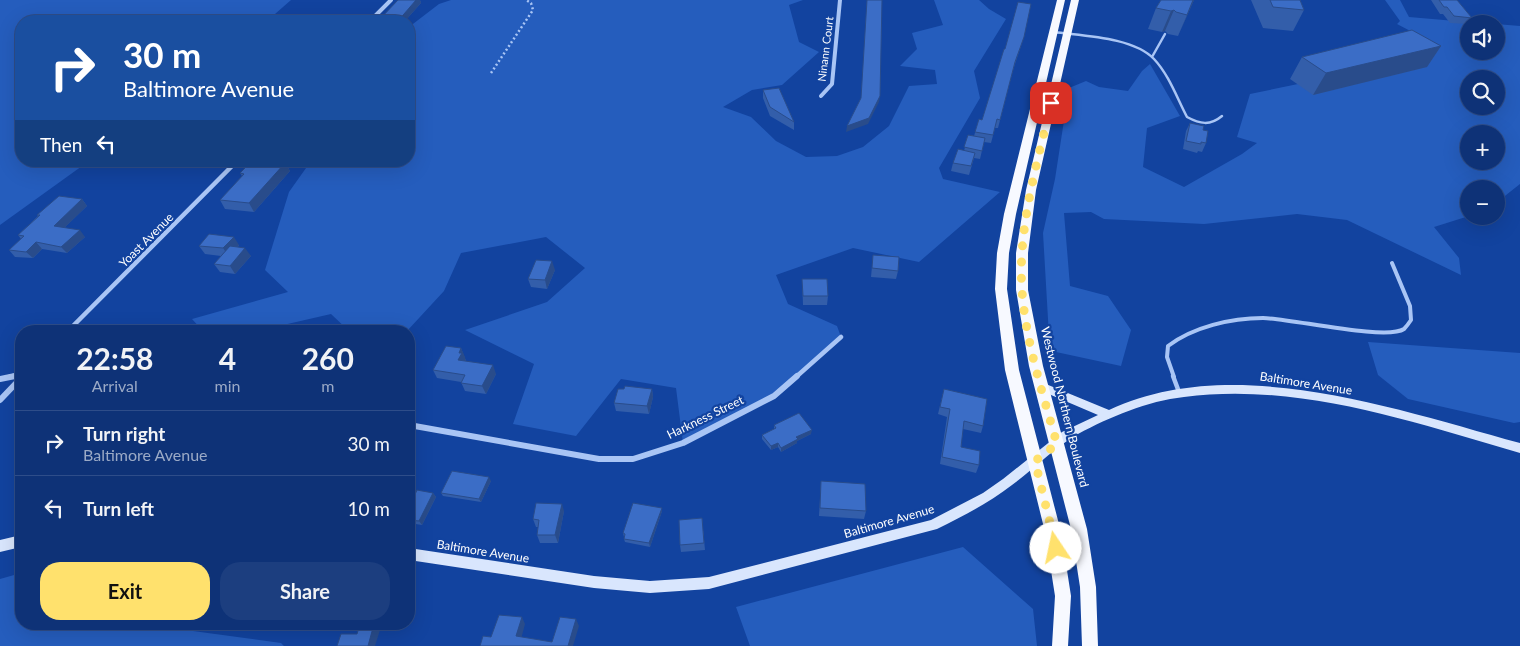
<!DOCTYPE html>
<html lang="en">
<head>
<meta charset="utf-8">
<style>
	:root { --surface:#0e3277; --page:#1c3e7f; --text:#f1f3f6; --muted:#9baac6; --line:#2e4d89; --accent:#ffe16d }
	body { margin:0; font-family:Lato,sans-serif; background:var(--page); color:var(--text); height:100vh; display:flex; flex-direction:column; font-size:19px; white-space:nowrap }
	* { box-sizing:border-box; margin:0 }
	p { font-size:16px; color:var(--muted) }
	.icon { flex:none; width:28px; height:28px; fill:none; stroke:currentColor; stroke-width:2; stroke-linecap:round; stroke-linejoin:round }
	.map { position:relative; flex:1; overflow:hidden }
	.side { position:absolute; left:15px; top:325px; width:400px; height:305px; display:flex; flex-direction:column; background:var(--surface); border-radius:20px; box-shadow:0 5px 20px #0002,0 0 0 1px var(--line) }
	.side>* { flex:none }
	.hud { position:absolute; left:15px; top:15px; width:400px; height:152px; border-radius:20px; box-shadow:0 5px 20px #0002,0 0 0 1px var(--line); background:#1a4fa0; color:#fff; overflow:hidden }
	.fabs { position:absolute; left:1460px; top:15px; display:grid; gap:10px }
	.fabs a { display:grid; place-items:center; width:45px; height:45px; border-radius:50%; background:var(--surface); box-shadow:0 5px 20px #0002,0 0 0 1px var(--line); font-size:25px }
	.pin { position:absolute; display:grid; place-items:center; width:42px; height:42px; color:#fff; margin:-21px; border-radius:10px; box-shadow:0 2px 8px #0006 }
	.me { position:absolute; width:55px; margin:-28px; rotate:349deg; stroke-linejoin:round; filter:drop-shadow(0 0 4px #0008) }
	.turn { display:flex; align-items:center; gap:18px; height:105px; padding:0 25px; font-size:22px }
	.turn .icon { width:65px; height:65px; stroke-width:2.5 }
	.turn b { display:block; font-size:35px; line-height:42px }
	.then { display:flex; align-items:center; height:48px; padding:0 25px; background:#0003; gap:10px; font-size:19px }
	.eta { display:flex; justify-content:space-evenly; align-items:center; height:85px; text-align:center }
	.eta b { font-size:30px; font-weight:700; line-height:35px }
	.primary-button { display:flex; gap:10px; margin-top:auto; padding:10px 25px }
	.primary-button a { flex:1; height:58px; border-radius:20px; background:var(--accent); color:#111; font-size:20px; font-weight:700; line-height:58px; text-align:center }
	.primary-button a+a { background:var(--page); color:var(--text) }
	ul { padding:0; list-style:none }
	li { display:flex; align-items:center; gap:15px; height:65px; padding:0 25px; border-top:1px solid var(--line) }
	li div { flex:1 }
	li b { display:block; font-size:19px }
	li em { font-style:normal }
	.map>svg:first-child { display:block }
	.green { fill:#255dbd; fill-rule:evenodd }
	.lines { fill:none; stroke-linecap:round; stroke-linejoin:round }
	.path { stroke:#a9c5f5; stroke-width:2.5; stroke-dasharray:2 2.5; stroke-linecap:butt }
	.lane-far2 { stroke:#a9c5f5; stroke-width:2.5 }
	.lane-far1 { stroke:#a9c5f5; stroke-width:4 }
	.lane { stroke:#a9c5f5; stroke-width:4.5 }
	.street-far2 { stroke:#a9c5f5; stroke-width:4 }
	.street-far1 { stroke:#a9c5f5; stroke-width:4.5 }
	.street { stroke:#a9c5f5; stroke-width:6 }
	.secondary { fill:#d9e6fd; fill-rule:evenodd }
	.primary { fill:#f7f9ff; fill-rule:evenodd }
	.wall { fill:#335eaa }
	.shaded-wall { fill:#294c8b }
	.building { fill:#3b6dc6; stroke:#294c8b }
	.route { stroke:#ffe16d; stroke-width:9; stroke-dasharray:0 16.2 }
	.labels { text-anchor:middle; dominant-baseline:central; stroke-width:4.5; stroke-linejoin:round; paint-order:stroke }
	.far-street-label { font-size:11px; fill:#fff; stroke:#12439f }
	.street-label { font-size:12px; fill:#fff; stroke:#12439f }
</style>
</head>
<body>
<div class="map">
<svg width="1520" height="646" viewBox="0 0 1520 646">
	<rect width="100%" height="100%" fill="#12439f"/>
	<path class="green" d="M0 0H291L267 21H21V161H89L0 225Z
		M451 0H803L789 5 799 42 819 52 782 85 752 90 723 107 751 117 776 141 806 157 837 156 863 147 889 126 909 86 937 84 935 70 900 66 917 49 912 33 943 25 934 0H979L989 9 1006 19 974 71 980 98 939 168 943 179 1000 192 919 262 853 248 776 275 788 304 837 326 841 337 774 396 683 443 676 388 621 379 576 436 513 424 534 364 465 330 547 302 585 268 546 237 461 253 444 291 407 331H349L331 314 257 331H203L192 319 288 292 265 270 289 192 311 161H409V27L439 4Z
		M1385 0H1400L1409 17 1490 24H1469V51H1496V24L1520 26V184L1496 203V189H1469V216L1434 227 1459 258 1461 275 1347 220 1297 214 1204 224 1104 219 1091 212 1064 213 1070 286 1108 296 1131 330 1121 366 1056 352 1049 336 1043 233 1055 179 1069 88 1086 81 1099 87 1128 91 1142 71 1150 64 1180 116 1147 128 1143 167 1184 187 1242 154 1257 143 1237 137 1250 94 1298 84 1418 35 1397 24 1400 21ZM1469 79H1496V106H1469ZM1469 134H1496V161H1469Z
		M1368 342 1520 353V422L1514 423 1408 399 1378 375Z
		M963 547 1033 609 1037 646H750L736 607Z
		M21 573V624H61L60 629 141 624 281 643 284 646H0V579Z"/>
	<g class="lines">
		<path class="path" d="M491 73 533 10 531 3 526 0"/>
		<path class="lane-far2" d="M1054 32C1083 36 1133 37 1154 59 1169 75 1177 98 1187 117 1200 124 1210 126 1222 116
			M1152 57 1165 34"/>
		<path class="lane-far1" d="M1174 377 1167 357 1168 346C1193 327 1231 318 1263 318 1289 318 1386 341 1404 329 1406 327 1409 323 1411 320L1410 306 1392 263"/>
		<path class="lane" d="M1173 376 1179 392"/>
		<path class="street-far2" d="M370 21 391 0
			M821 96 832 84 840 0
			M232 166 237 161"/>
		<path class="street-far1" d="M68 331 234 164
			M9 377 21 374
			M796 377 841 337"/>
		<path class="street" d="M0 379 15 376
			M0 400 21 378
			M409 425 599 459H633L683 443 774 396 797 376"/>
		<path class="secondary" d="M1041 382 1109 410C1233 352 1396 409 1520 443V453C1412 422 1298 382 1184 397 1147 401 1110 417 1078 434 1054 448 1034 469 1012 485 989 503 963 516 937 529L709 589 650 593 594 588 409 560V548L594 576 650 581 709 577 931 520 983 493 1003 479 1062 432 1098 415 1037 389 1036 386 1037 383Z
			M21 535V547L0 552V540Z"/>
		<path class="primary" d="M1057 0H1065L1016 214 1009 253 1007 289 1019 370 1061 532 1071 596 1068 646H1052L1055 596 1045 532 1005 370 995 289 997 253 1004 214Z
			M1071 0H1079L1036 190 1028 253V290L1043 366 1087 529 1096 587 1098 646H1082L1080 587 1071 529 1029 366 1016 290V253L1026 190Z"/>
	</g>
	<path class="wall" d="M398 0H420L421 3 405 21H381L380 19Z
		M1161 0H1194L1178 36 1168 34 1165 31 1162 32 1148 29 1156 8Z
		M1251 0H1300L1304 10 1293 31 1263 28Z
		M1431 0H1457L1472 18 1467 24 1450 23 1443 14H1440Z
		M1024 37 1013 70 998 128H995L991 143 984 142 980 159 974 158 969 175 951 171 953 163 964 151 968 135 974 136 979 119 982 120 1005 49Z
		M1441 46 1427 67 1313 95 1290 79 1302 57Z
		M763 90 794 122V130L770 116 763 98Z
		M1190 123 1203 130 1206 143 1202 152 1198 151 1197 153 1183 149 1186 131Z
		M287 166 290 171 254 212 225 209 220 200 242 176 240 173Z
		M82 199 87 206 64 228 85 237 67 253 42 249 33 258 15 257 9 250 21 239 18 235 38 216 37 215Z
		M239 245 238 247 251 256 235 274 220 272 214 264 221 256 205 254 199 246Z
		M873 255 898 271 896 279 871 277Z
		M555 270 547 289 531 287 528 279Z
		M802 279 828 296 827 305H803Z
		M461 348 466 361 496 374 486 394 465 391 461 382 437 378 433 370Z
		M624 389H652L653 397 649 414 616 411 614 403Z
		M944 389 983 426 981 433 963 429 961 447 979 465 976 473 940 464 947 417 938 414Z
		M774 425 811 434 797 441V443L781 452 778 447 771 450 762 439V435L774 429Z
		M491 481 481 502 443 496 441 493Z
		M821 481 866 511 864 519 819 516Z
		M433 493 436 497 422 525 409 523V508Z
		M662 508V511L650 547 625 542 624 539V537L623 533Z
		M564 511 558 543H540L537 535 538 527H536L533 519Z
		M702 518 705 550 681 552 680 545Z"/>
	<path class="shaded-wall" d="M416 0H420L421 3 405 21H398Z
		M1193 0H1194L1178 36 1187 15Z
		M1174 10 1165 31 1162 32 1171 11Z
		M1441 46 1427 67 1313 95 1326 73Z
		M880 96 879 102 868 124 846 132 847 126Z
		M279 161H291L287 166 290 171 254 212 249 203Z
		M82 199 87 206 59 233 54 226Z
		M80 230 85 237 67 253 61 247Z
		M234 237 239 245 229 257 223 248Z
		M36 242 42 249 33 258 26 252Z
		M245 248 251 256 235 274 230 266Z
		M552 261 555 270 547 289 545 280Z
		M461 348 465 357 466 362 458 360 459 353Z
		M493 365 496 374 486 394 482 386Z
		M652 389 653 397 649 414 647 406Z
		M812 430 811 434 797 441V443L781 452V448L796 437Z
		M778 443V447L771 450V446Z
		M489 477 491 481 481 502 479 499Z
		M433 493 436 497 422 525 419 521Z
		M562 504 564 511 558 543 555 535Z
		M662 508V511L650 547 649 543Z
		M522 617 525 624 520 643 516 636Z
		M576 619 579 626 573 646H568Z
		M374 624 380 630 375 646H368Z"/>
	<path class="building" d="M398 0H416L398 21 380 19Z
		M867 0H882L880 96 869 118 847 126 861 98Z
		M1161 0H1193L1187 15 1176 12 1174 10 1171 11 1156 8Z
		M1270 0H1300L1304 10 1273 7Z
		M1439 0H1457L1472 18 1454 16 1447 7H1444Z
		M1018 2 1031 4 1024 37 1015 62 1000 120 997 119 993 135 975 132 979 119 982 120 1004 49H1005Z
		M1412 30 1441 46 1326 73 1302 57Z
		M779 88 794 122 770 107 763 90Z
		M1190 123 1204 126 1203 130 1208 131 1206 143 1201 142V144L1186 141Z
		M968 135 985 138 982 151 964 147Z
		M958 149 975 153 971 166 953 163Z
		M252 161H279L278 162 285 163 249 203 220 200 244 174 240 173Z
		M59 196 82 199 54 226 80 230 61 247 36 242 26 252 9 250 24 236 18 235 40 215H37Z
		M209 234 234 237 223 248 199 246Z
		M230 246 245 248 230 266 214 264Z
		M873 255 899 257 898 271 872 268Z
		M536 260 552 261 545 280 528 279Z
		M802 279H827L828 296H803Z
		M446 346 461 348 459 353H462L458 360 493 365 482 386 461 383 465 375 433 370Z
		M625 386 652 389 647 406 614 403 618 389H624Z
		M944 389 987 399 983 426 964 421 961 447 980 451 979 465 942 457 950 409 940 407Z
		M799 413 812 430 796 437 798 439 781 448 778 443 771 446 762 435 776 428 774 425Z
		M452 471 489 477 479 499 441 493Z
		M821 481 865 484 866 511 820 508Z
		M417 490 433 493 419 521 409 520V508Z
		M536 503 562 504 555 535H537L539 520 533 519Z
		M633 503 662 508 649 543 624 539 625 534 623 533Z
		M702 518 704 543 680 545 679 520Z
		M499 615 522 617 516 636 552 642 560 617 576 619 568 646H480L483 636 491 637Z
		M360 624H374L368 646H337L341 634H357Z"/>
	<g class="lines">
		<path class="route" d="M1051 103C1040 152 1025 203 1022 253 1017 317 1040 383 1057 444L1035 461 1056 548"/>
	</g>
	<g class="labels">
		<g class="far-street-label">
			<text transform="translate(825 49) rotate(-83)">Ninann Court</text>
		</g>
		<g class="street-label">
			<text transform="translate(146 240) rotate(-45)">Yoast Avenue</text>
			<text transform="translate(1306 383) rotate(9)">Baltimore Avenue</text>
			<text transform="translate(1065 407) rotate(76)">Westwood Northern Boulevard</text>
			<text transform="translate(705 417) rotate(-26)">Harkness Street</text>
			<text transform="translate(889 521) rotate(-16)">Baltimore Avenue</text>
			<text transform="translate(483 551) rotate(9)">Baltimore Avenue</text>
		</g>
	</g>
</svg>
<div class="fabs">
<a><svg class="icon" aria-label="sound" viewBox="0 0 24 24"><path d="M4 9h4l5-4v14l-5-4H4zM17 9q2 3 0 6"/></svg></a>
<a><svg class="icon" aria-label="search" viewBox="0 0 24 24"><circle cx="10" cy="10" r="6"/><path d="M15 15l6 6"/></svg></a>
<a>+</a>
<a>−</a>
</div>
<div class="pin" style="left:1051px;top:103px;background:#d93025"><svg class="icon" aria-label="arrive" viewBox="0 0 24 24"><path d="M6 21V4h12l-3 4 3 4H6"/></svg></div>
<svg class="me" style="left:1056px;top:548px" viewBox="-20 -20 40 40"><circle r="19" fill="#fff"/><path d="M0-13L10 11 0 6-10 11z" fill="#ffe16d"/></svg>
<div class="hud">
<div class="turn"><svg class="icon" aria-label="right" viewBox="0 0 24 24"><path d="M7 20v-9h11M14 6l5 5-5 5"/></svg><div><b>30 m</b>Baltimore Avenue</div></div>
<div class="then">Then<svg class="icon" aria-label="left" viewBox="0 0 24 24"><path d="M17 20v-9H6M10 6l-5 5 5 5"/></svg></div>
</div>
<section class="side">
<div class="eta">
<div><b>22:58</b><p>Arrival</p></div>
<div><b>4</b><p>min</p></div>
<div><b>260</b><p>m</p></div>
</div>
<ul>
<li><svg class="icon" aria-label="right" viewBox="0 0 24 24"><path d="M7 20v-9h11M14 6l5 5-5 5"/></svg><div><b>Turn right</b><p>Baltimore Avenue</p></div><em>30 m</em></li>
<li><svg class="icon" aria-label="left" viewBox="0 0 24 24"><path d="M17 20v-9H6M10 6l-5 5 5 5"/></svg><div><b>Turn left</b></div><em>10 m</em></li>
</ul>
<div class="primary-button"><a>Exit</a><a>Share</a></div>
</section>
</div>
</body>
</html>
